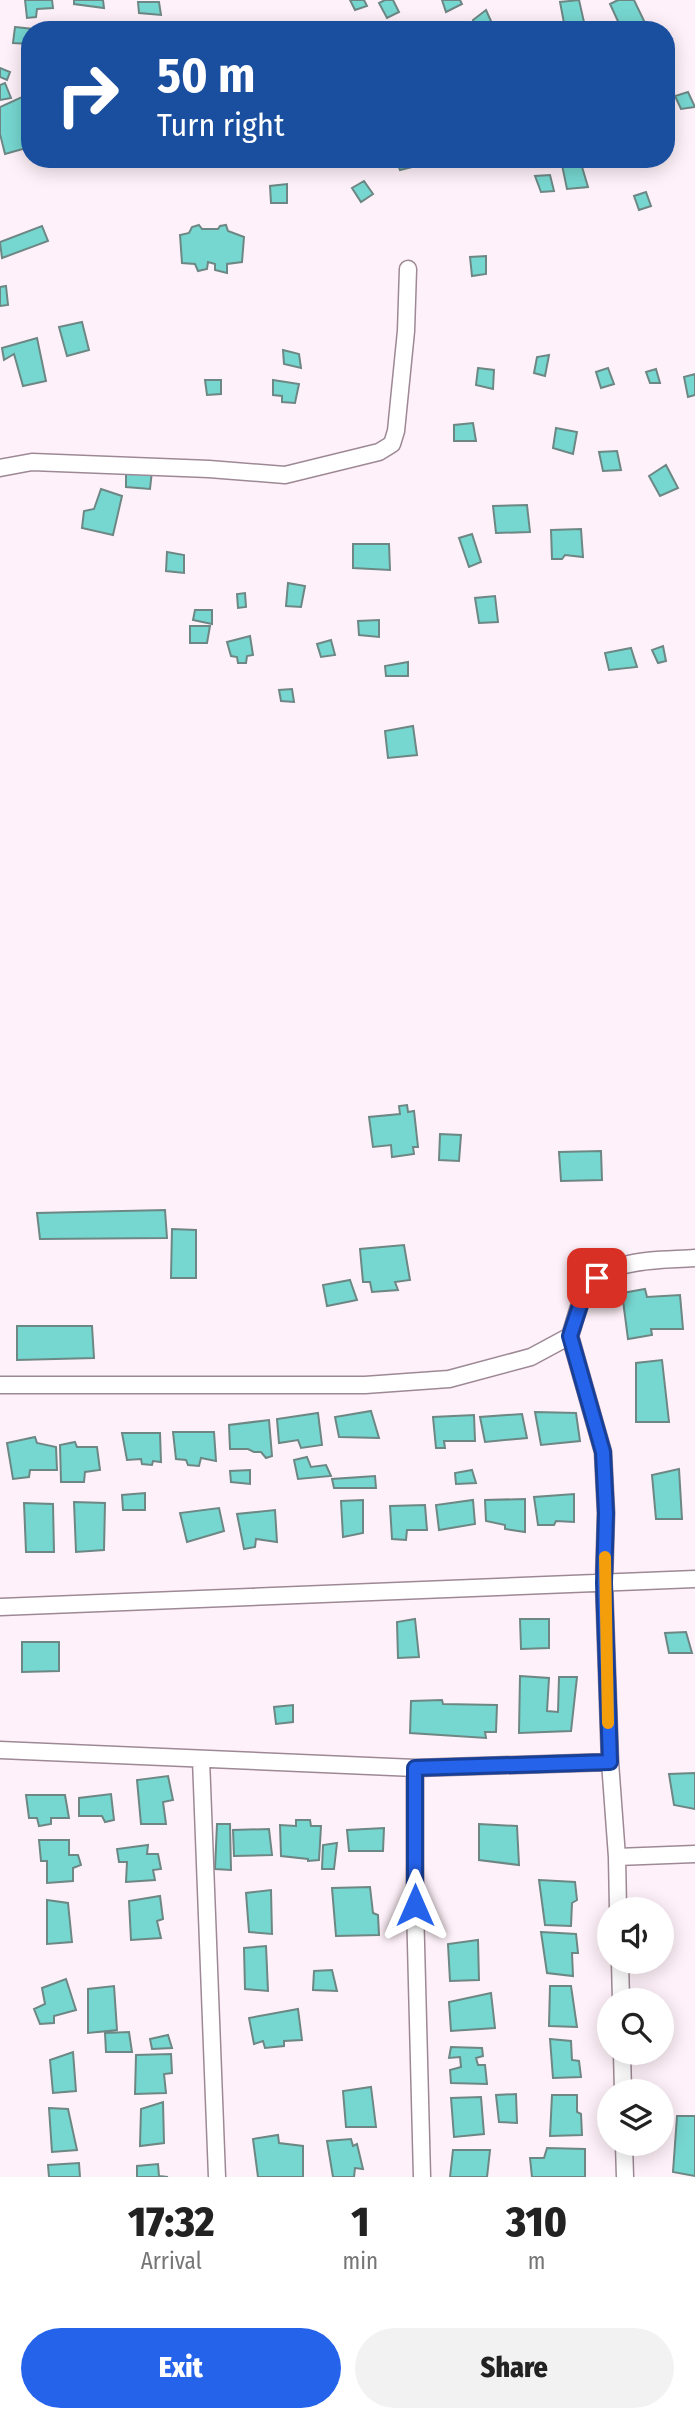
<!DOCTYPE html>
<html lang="en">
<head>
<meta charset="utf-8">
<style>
	:root { --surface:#fff; --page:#f2f2f2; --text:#222; --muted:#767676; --accent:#2563eb }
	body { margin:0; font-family:"Fira Sans Condensed",sans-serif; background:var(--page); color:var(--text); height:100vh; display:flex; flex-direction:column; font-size:26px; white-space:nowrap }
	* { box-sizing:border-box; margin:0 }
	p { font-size:23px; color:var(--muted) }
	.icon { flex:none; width:38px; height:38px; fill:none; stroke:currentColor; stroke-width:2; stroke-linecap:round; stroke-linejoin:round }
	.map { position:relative; height:2177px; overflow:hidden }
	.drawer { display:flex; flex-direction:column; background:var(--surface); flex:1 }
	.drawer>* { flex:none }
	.guide { position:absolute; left:21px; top:21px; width:654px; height:147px; border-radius:28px; box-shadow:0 4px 18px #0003; background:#1a4fa0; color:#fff; overflow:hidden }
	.fabs { position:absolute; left:597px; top:1897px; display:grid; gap:14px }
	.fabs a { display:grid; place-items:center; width:77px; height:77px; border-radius:50%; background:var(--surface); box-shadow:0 4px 18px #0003; font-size:35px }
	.pin { position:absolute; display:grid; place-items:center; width:60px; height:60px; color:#fff; margin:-30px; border-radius:14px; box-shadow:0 4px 10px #0006 }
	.me { position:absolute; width:77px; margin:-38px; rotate:0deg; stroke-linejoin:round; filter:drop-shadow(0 0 5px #0008) }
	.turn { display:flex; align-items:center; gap:24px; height:147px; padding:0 21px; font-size:32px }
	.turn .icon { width:91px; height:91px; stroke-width:2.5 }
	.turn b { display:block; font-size:49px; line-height:60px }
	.eta { display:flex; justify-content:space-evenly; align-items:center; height:119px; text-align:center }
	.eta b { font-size:42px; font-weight:800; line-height:49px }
	.button { display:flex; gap:14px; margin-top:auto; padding:14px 21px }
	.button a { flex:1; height:80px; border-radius:42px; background:var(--accent); color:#fff; font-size:28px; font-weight:800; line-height:80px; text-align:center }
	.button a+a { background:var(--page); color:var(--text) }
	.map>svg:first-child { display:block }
	.building { fill:#76d7d0; stroke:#6d8785; stroke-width:2 }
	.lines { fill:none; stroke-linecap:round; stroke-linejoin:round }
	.street-casing { stroke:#9d8995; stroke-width:19 }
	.street { stroke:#fff; stroke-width:16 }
	.route-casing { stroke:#184099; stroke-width:18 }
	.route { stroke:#2563eb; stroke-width:12 }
	.slow { stroke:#f59e0b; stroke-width:12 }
</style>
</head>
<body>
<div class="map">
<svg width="695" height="2177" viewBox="0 0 695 2177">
	<rect width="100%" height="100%" fill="#fff1f9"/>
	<path class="building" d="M25 0H52L53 8 37 9 36 17 27 18Z
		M74 0H103L104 8 74 4Z
		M350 0H364L367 6 355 10Z
		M385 0H393L399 12 387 18 379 3Z
		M442 0H460L462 4 446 12Z
		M579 0 584 22 564 23 560 2Z
		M618 0H634L646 25 633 30H622L610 4Z
		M138 2H159L161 15 139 13Z
		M486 10 495 30H476L473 20Z
		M15 27 34 29 30 30V44L13 43Z
		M0 68 10 72 7 80 0 77Z
		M5 83 11 98 0 100V85Z
		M688 92 695 107 681 109 675 96Z
		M22 97 30 118V147L5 154 0 134V107Z
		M396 159H418L420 165 400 170Z
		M580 160 588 187 567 189 562 165Z
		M550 175 554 191 541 192 535 176Z
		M364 181 373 194 361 202 352 188Z
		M287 184V203H271L270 186Z
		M646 192 651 206 639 210 634 196Z
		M199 225 202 229H218L220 226 226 225 228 231 244 237 242 262 227 264V273L215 270V264L208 262 207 269 198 271 195 264 182 263 180 235 189 233 192 227Z
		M42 226 48 241 2 258 0 242Z
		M486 256V274L472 276 470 257Z
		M6 286 8 305 0 306V287Z
		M82 322 89 350 67 356 59 327Z
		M37 338 46 381 23 386 14 354 4 360 2 348Z
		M283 350 299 354 301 368 284 364Z
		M549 355 545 376 534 373 537 357Z
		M478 368 494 370 493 389 476 385Z
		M608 368 614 384 601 388 596 372Z
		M656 369 660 383H650L646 372Z
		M695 374V395L688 397 684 377Z
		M205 380H221V394L207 395Z
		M273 380 299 384 295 403 282 402V396L273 395Z
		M473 423 476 441H454V425Z
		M556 428 577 432 573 454 553 448Z
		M617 451 621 470 603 471 599 452Z
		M666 465 678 488 660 496 649 476Z
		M126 469 152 471 150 489 126 487Z
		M101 489 122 496 113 535 82 528 84 511 94 509Z
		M527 505 530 532 496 533 493 506Z
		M581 529 583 557 565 555 562 559H552L551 530Z
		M472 534 481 562 469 567 459 538Z
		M353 544H389L390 570 353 568Z
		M167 552 184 555V573L166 571Z
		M288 583 305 586 301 607 286 606Z
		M245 593 246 607 238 608 237 594Z
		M495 596 498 622 479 623 475 598Z
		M195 610H212V624L193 620Z
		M379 620V637L359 635 358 621Z
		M190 626H210L207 643H190Z
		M250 636 253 655 247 656 246 663H238L237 657 231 656 227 642Z
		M331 640 335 655 321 657 317 644Z
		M663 646 666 661 658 663 652 650Z
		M631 648 637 667 609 670 605 653Z
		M408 662V676H386L385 666Z
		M292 689 294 702 281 701 279 690Z
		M413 726 417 755 388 758 385 731Z
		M407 1105 408 1112 414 1111 418 1147H413L414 1154 392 1157 391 1145 373 1147 369 1117 400 1114 399 1106Z
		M440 1134 461 1135 459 1161 439 1160Z
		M601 1151 602 1180 561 1181 559 1152Z
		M165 1210 167 1238 40 1239 37 1213Z
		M172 1229 196 1230V1278H171Z
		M404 1245 410 1280 395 1282 398 1290 372 1292 370 1282H363L360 1249Z
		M350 1280 357 1300 327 1306 323 1285Z
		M645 1289 647 1297 680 1295 683 1329H651L652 1335 628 1339 622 1293Z
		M17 1326H92L94 1358 17 1360Z
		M662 1360 669 1422H636V1363Z
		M371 1411 379 1438 339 1437 335 1417Z
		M535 1412 576 1413 580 1441 541 1445Z
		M318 1413 322 1445 301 1448 298 1440 279 1443 277 1419Z
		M522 1414 527 1438 485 1442 480 1417Z
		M474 1415 475 1441H444L445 1448H436L433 1417Z
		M269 1420 272 1456 266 1458 261 1452H254L248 1449H230L229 1425Z
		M173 1432H214L216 1461 201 1458 199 1466 188 1465 186 1460 176 1459Z
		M122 1433H160L161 1462 153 1461 152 1465 142 1464 141 1459 127 1460Z
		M35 1437 37 1443 56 1447 57 1470H30L29 1477 13 1479 7 1443Z
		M75 1442 77 1447H97L100 1470 85 1472 84 1482H61L60 1445Z
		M307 1457 311 1467 326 1465 331 1476 298 1479 294 1460Z
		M679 1469 682 1519H656L652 1475Z
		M250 1470V1484L231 1482 230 1471Z
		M472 1470 476 1483 456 1484 455 1473Z
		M375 1476 376 1488H334L332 1479Z
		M145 1493V1510H123L122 1495Z
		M574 1494V1522L556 1521 554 1525H538L534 1497Z
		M525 1499V1532L505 1529V1525L486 1521 485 1500Z
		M363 1500V1533L343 1537 341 1501Z
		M473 1500 475 1524 439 1530 436 1505Z
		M74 1502 105 1503 104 1550 76 1552Z
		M24 1503 53 1504 54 1552H26Z
		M425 1505 427 1530H407L406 1540 392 1539 390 1506Z
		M219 1508 224 1531 187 1542 180 1513Z
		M275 1510 277 1542 256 1539 255 1547 244 1549 237 1514Z
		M415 1619 419 1657 398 1658 397 1622Z
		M520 1619H549V1648L521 1649Z
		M686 1632 692 1653H669L665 1633Z
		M22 1642H59V1671L22 1672Z
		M520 1676 549 1678 547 1711 558 1712 559 1677H577L571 1731 519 1733Z
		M442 1700 443 1704 497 1705 496 1732H485L486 1738 410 1733 411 1701Z
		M293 1705V1722L276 1724 274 1707Z
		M695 1773V1809L674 1805 669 1774Z
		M168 1776 173 1800 163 1802 166 1824H141L137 1780Z
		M111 1794 114 1820 105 1822 102 1816H79V1798Z
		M26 1795H65L69 1818H51V1824L39 1826 37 1818H29Z
		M296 1820H310L311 1826H321L319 1860 308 1861V1859L281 1856 280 1825 296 1826Z
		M217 1824H230L231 1870 215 1869Z
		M479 1824 517 1826 519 1865 479 1860Z
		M384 1828 383 1851H349L347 1830Z
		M269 1829 272 1855 234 1856 233 1830Z
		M39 1840H69V1855H78L81 1865 73 1868V1881L47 1883V1861H41Z
		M337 1843 334 1869H322L323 1845Z
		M148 1845 147 1854H158L161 1869 153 1870 155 1880 126 1882 127 1862H119L117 1849Z
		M539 1880 575 1882 577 1900 572 1903 571 1926 545 1925Z
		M370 1887 373 1913 378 1915 379 1935 336 1936 332 1888Z
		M271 1890 272 1934 249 1932 246 1893Z
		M160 1896 163 1919 157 1921 161 1938 131 1940 129 1901Z
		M47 1900 68 1903 72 1942 47 1944Z
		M541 1932 576 1934 578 1953H572L573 1976 547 1973Z
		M478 1940 479 1980 450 1981 448 1944Z
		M266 1946 268 1991 245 1989 244 1948Z
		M332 1970 337 1991 313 1990 314 1971Z
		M66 1979 76 2010 54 2016V2023L40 2024 34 2009 45 2004 42 1988Z
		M114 1986 117 2030 88 2033V1989Z
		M550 1986H571L577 2027 549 2026Z
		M491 1993 495 2028 451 2031 449 2002Z
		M298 2009 302 2040 284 2041V2046L265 2048 263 2041 254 2044 249 2018Z
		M129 2032 132 2052H106L105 2033Z
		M168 2035 172 2048 152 2049 150 2039Z
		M550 2039 571 2041 572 2060 579 2061 581 2077 553 2078Z
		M451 2047 482 2048 483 2056 476 2058 478 2065H485L487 2084 451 2083 450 2070 461 2067 460 2057 449 2058Z
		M73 2052 76 2091 53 2093 50 2060Z
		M171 2054 172 2073 164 2074 166 2093 135 2094 136 2055Z
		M371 2087 376 2127H346L343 2091Z
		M516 2094 517 2123 499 2122 496 2095Z
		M552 2095H577V2112L581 2114 582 2135 550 2136Z
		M481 2097 484 2134 454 2137 451 2098Z
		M163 2102 164 2143 140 2146 141 2109Z
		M49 2108 68 2109 77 2150 52 2152Z
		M677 2116H695V2176L673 2172Z
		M278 2135 279 2143 303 2146V2177H258L253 2139Z
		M351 2139 353 2146 357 2144 363 2169 355 2168 354 2177H333L327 2141Z
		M547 2148 585 2149V2177H532L530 2158H544Z
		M453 2150H490L487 2177H450Z
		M79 2163 80 2177H49L48 2165Z
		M158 2164 159 2176 168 2177H137V2166Z"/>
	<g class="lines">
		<defs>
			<path id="street" d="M0 468 32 462 209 469 285 475 379 452 392 444 396 431 406 331 408 269
				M570 1336C574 1324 577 1311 582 1299 600 1256 657 1261 695 1258
				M0 1385H365L449 1379 531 1357 570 1336 603 1452 606 1513 604 1583 610 1762 617 1857 695 1854
				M0 1607 695 1579
				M0 1750 415 1768 610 1762
				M201 1759 217 2177
				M415 1768V1905L422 2177
				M617 1857 618 1909
				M620 1962 621 2000
				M622 2053 623 2091
				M624 2144 625 2177"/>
		</defs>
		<use href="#street" class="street-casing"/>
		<use href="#street" class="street"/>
	</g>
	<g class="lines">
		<defs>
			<path id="route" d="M415 1905V1768L610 1762 604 1583 606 1513 603 1452 570 1336 583 1296 597 1278"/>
		</defs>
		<use href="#route" class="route-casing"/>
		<use href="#route" class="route"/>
		<path class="slow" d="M605 1557 608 1723"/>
	</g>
</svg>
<div class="fabs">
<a><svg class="icon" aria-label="sound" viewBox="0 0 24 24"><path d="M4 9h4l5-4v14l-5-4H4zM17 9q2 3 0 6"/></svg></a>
<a><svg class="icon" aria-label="search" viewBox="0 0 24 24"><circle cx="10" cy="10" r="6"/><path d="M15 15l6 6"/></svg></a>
<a><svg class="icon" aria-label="layers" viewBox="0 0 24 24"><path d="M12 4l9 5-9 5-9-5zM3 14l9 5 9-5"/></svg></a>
</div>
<div class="pin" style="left:597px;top:1278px;background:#d93025"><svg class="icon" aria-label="arrive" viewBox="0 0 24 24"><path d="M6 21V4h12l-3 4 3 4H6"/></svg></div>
<svg class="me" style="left:415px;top:1905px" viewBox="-20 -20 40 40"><path d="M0-17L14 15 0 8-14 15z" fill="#2563eb" stroke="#fff" stroke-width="4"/></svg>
<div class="guide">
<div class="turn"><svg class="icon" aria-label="right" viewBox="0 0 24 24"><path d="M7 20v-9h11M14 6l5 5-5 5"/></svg><div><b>50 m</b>Turn right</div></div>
</div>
</div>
<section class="drawer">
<div class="eta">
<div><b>17:32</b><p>Arrival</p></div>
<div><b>1</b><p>min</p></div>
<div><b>310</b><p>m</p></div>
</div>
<div class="button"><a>Exit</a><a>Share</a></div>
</section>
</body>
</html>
